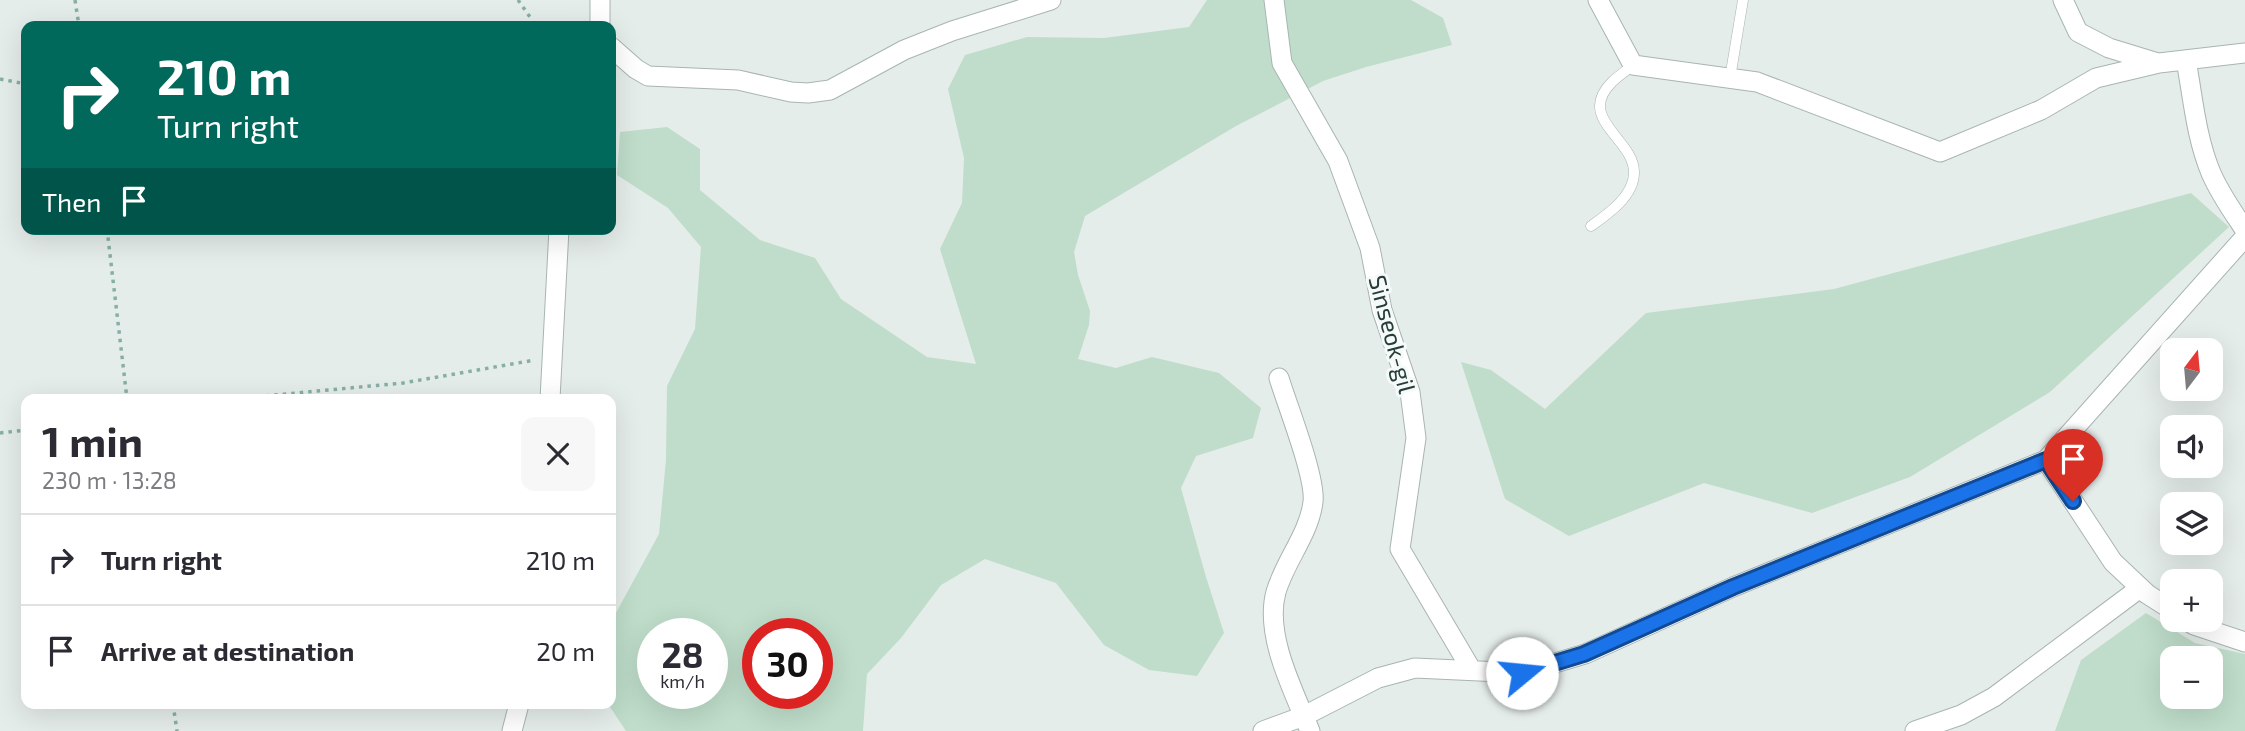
<!DOCTYPE html>
<html lang="en">
<head>
<meta charset="utf-8">
<style>
	:root { --surface:#fff; --page:#f7f7f7; --text:#2b2b33; --muted:#7c7c81; --line:#e1e1e2 }
	body { margin:0; font-family:"Exo 2",sans-serif; background:var(--page); color:var(--text); height:100vh; display:flex; flex-direction:column; font-size:26px; white-space:nowrap }
	* { box-sizing:border-box; margin:0 }
	p { font-size:23px; color:var(--muted) }
	.icon { flex:none; width:38px; height:38px; fill:none; stroke:currentColor; stroke-width:2; stroke-linecap:round; stroke-linejoin:round }
	.map { position:relative; flex:1; overflow:hidden }
	.drawer { position:absolute; left:21px; top:394px; width:595px; height:315px; display:flex; flex-direction:column; background:var(--surface); border-radius:14px; box-shadow:0 7px 28px #0002 }
	.drawer>* { flex:none }
	.banner { position:absolute; left:21px; top:21px; width:595px; height:214px; border-radius:14px; box-shadow:0 7px 28px #0002; background:#00695c; color:#fff; overflow:hidden }
	.needle { width:46px; rotate:16deg }
	.controls { position:absolute; left:2160px; top:338px; display:grid; gap:14px }
	.controls a { display:grid; place-items:center; width:63px; height:63px; border-radius:14px; background:var(--surface); box-shadow:0 7px 28px #0002; font-size:35px }
	.speed { position:absolute; left:637px; top:618px; display:flex; gap:14px; font-size:35px; font-weight:700; text-align:center }
	.speed>* { display:grid; place-content:center; width:91px; height:91px; border-radius:50%; background:var(--surface); box-shadow:0 7px 28px #0002; line-height:1 }
	.speed small { font-size:18px; font-weight:400 }
	.speed .limit { border:10px solid #d22; background:#fff; color:#111 }
	.pin { position:absolute; display:grid; place-items:center; width:60px; height:60px; color:#fff; margin:-72px -30px; border-radius:50% 50% 50% 0; rotate:-45deg; box-shadow:0 0 7px #0007 }
	.pin .icon { rotate:45deg }
	.me { position:absolute; width:77px; margin:-38px; rotate:73deg; stroke-linejoin:round; filter:drop-shadow(0 0 5px #0008) }
	.turn { display:flex; align-items:center; gap:24px; height:147px; padding:0 21px; font-size:32px }
	.turn .icon { width:91px; height:91px; stroke-width:2.5 }
	.turn b { display:block; font-size:49px; line-height:60px }
	.then { display:flex; align-items:center; height:66px; padding:0 21px; background:#0003; gap:14px; font-size:26px }
	.round { display:grid; place-items:center; flex:none; width:74px; height:74px; border-radius:14px; background:var(--page) }
	.summary { display:flex; align-items:center; justify-content:space-between; height:119px; padding:0 21px }
	h1 { font-size:42px; font-weight:700; line-height:52px }
	ul { padding:0; list-style:none }
	li { display:flex; align-items:center; gap:21px; height:91px; padding:0 21px; border-top:2px solid var(--line) }
	li div { flex:1 }
	li b { display:block; font-size:26px }
	li em { font-style:normal }
	.map>svg:first-child { display:block }
	.green { fill:#bfddca; fill-rule:evenodd }
	.lines { fill:none; stroke-linecap:round; stroke-linejoin:round }
	.lane-casing { stroke:#a8b5b2; stroke-width:11 }
	.street-casing { stroke:#a8b5b2; stroke-width:21 }
	.path { stroke:#87afa6; stroke-width:3.5; stroke-dasharray:3.5 5; stroke-linecap:butt }
	.lane { stroke:#fff; stroke-width:10 }
	.street { stroke:#fff; stroke-width:19 }
	.route-casing { stroke:#114b97; stroke-width:18 }
	.route { stroke:#1a73e8; stroke-width:12 }
	.labels { text-anchor:middle; dominant-baseline:central; stroke-width:6; stroke-linejoin:round; paint-order:stroke }
	.street-label { font-size:24px; fill:#253e3a; stroke:#f5faf8 }
</style>
</head>
<body>
<div class="map">
<svg width="2245" height="731" viewBox="0 0 2245 731">
	<rect width="100%" height="100%" fill="#e5edea"/>
	<path class="green" d="M1207 0H1411L1443 18 1452 45 1366 67 1323 81 1236 126 1085 216 1074 252 1078 275 1090 311 1089 325 1078 359 1116 368 1152 357 1219 373 1261 408 1253 438 1196 456 1181 488 1206 577 1224 633 1197 676 1149 670 1104 645 1056 583 985 559 941 585 901 638 867 674 863 731H626L608 704H611V622L659 534 666 460 667 386 695 329 701 247 668 208 617 175 620 132 667 127 700 149V190L760 240 815 258 841 299 927 357 976 364 940 249 962 203 964 158 948 89 965 55 1027 37 1104 38 1189 27ZM653 634H712V693H653ZM758 634H817V693H758Z
		M2191 193 2229 227 2050 392 1910 477 1812 513 1704 483 1569 536 1505 499 1461 362 1491 370 1545 409 1646 313 1834 289Z
		M2146 613 2195 643 2245 654V731H2055L2081 660ZM2172 658H2210V696H2172Z"/>
	<g class="lines">
		<defs>
			<path id="lane" d="M1730 78 1743 0
				M1591 226C1608 214 1634 196 1634 173 1635 139 1575 119 1612 82 1618 76 1626 71 1633 65"/>
			<path id="street" d="M600 0V26
				M1274 0 1282 63 1338 161 1370 248 1382 310 1410 392 1416 438 1400 549 1471 669
				M1598 0 1633 65 1757 82 1940 152 2041 110 2096 78 2159 63 2245 53
				M2063 0 2078 32 2109 48 2158 63
				M611 47 636 69 648 76 738 80 791 92 808 93 830 90 904 50 952 31 1051 0
				M2186 60C2193 98 2196 137 2211 173 2220 194 2233 212 2245 230
				M1279 378C1287 405 1316 477 1313 502 1309 534 1285 561 1276 592 1264 635 1294 692 1310 731
				M550 399 559 229
				M2046 460 2113 562 2147 594 2172 610
				M2186 620 2194 625 2245 642
				M512 731 519 704
				M1263 731 1304 716 1378 678 1415 668 1522 673 1585 654 1733 587 2046 460 2245 237
				M1915 731 1961 715 1994 697 2140 588"/>
		</defs>
		<use href="#lane" class="lane-casing"/>
		<use href="#street" class="street-casing"/>
		<path class="path" d="M75 0 79 26
			M518 0 530 17 531 26
			M0 79 26 84
			M107 229 127 399
			M232 399 403 383 535 360
			M0 433 26 430
			M173 704 177 731"/>
		<use href="#lane" class="lane"/>
		<use href="#street" class="street"/>
	</g>
	<g class="lines">
		<defs>
			<path id="route" d="M1522 673 1584 654 1733 587 2046 460 2073 501"/>
		</defs>
		<use href="#route" class="route-casing"/>
		<use href="#route" class="route"/>
	</g>
	<g class="labels">
		<g class="street-label">
			<text transform="translate(1393 334) rotate(75)">Sinseok-gil</text>
		</g>
	</g>
</svg>
<div class="controls">
<a><svg class="needle" viewBox="-14 -14 28 28"><path d="M0-13l5 13h-10z" fill="#e53935"/><path d="M0 13l5-13h-10z" fill="#7c7c81"/></svg></a>
<a><svg class="icon" aria-label="sound" viewBox="0 0 24 24"><path d="M4 9h4l5-4v14l-5-4H4zM17 9q2 3 0 6"/></svg></a>
<a><svg class="icon" aria-label="layers" viewBox="0 0 24 24"><path d="M12 4l9 5-9 5-9-5zM3 14l9 5 9-5"/></svg></a>
<a>+</a>
<a>−</a>
</div>
<div class="speed"><div>28<small>km/h</small></div><div class="limit">30</div></div>
<div class="pin" style="left:2073px;top:501px;background:#d93025"><svg class="icon" aria-label="arrive" viewBox="0 0 24 24"><path d="M6 21V4h12l-3 4 3 4H6"/></svg></div>
<svg class="me" style="left:1522px;top:673px" viewBox="-20 -20 40 40"><circle r="19" fill="#fff"/><path d="M0-13L10 11 0 6-10 11z" fill="#1a73e8"/></svg>
<div class="banner">
<div class="turn"><svg class="icon" aria-label="right" viewBox="0 0 24 24"><path d="M7 20v-9h11M14 6l5 5-5 5"/></svg><div><b>210 m</b>Turn right</div></div>
<div class="then">Then<svg class="icon" aria-label="arrive" viewBox="0 0 24 24"><path d="M6 21V4h12l-3 4 3 4H6"/></svg></div>
</div>
<section class="drawer">
<div class="summary"><div><h1>1 min</h1><p>230 m · 13:28</p></div><a class="round"><svg class="icon" aria-label="close" viewBox="0 0 24 24"><path d="M6 6l12 12M18 6L6 18"/></svg></a></div>
<ul>
<li><svg class="icon" aria-label="right" viewBox="0 0 24 24"><path d="M7 20v-9h11M14 6l5 5-5 5"/></svg><div><b>Turn right</b></div><em>210 m</em></li>
<li><svg class="icon" aria-label="arrive" viewBox="0 0 24 24"><path d="M6 21V4h12l-3 4 3 4H6"/></svg><div><b>Arrive at destination</b></div><em>20 m</em></li>
</ul>
</section>
</div>
</body>
</html>
